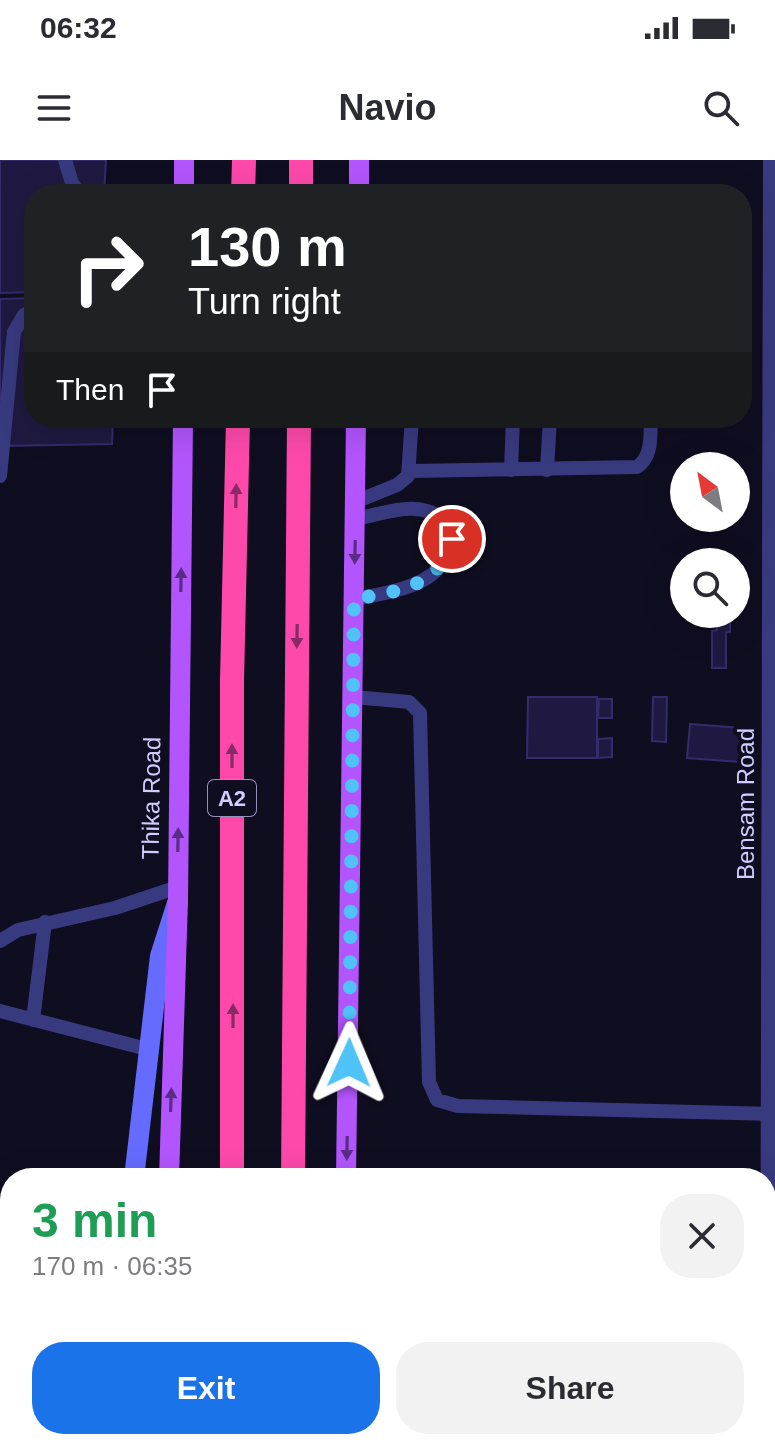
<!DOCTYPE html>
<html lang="en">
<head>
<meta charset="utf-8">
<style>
	:root { --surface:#fff; --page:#f2f2f3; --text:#2b2b33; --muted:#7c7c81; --accent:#1a73e8 }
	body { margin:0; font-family:Helvetica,sans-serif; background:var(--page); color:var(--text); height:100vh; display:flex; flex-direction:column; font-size:30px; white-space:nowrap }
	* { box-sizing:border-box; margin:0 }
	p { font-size:26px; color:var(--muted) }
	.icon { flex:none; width:44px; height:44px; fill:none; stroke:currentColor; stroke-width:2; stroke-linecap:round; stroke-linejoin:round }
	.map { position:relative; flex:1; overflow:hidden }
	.panel { position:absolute; left:0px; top:1008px; width:776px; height:282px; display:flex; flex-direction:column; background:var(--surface); border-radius:32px 32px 0 0; box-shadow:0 8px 32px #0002 }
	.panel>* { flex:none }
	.hud { position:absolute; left:24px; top:24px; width:728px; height:244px; border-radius:32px; box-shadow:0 8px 32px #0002; background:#202124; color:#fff; overflow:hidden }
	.needle { width:52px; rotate:328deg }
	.buttons { position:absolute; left:670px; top:292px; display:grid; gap:16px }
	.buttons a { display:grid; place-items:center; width:80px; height:80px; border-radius:50%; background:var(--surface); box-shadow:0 8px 32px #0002; font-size:40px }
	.pin { position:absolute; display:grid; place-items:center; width:68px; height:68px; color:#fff; margin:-34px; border:4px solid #fff; border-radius:50%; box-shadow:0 2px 8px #0007 }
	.me { position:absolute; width:88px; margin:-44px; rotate:1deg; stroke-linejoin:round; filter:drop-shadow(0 0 6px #0008) }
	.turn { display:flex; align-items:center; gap:28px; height:168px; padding:0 32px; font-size:36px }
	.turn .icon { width:104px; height:104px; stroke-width:2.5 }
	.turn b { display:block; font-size:56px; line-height:68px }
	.then { display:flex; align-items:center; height:76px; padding:0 32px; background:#0003; gap:16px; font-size:30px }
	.round { display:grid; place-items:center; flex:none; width:84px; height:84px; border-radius:32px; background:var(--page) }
	.overview { display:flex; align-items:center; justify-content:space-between; height:136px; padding:0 32px }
	h1 { font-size:48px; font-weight:600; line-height:60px; color:#1e9e55 }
	.cta { display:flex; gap:16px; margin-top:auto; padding:16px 32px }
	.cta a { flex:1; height:92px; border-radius:32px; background:var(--accent); color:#fff; font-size:32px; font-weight:600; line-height:92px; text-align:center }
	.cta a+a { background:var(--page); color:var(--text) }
	.status { display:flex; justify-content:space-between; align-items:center; height:56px; padding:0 40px; background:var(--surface); direction:ltr }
	.status svg { height:22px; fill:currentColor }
	header { display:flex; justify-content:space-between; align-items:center; height:104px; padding:0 32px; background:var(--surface); font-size:36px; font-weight:600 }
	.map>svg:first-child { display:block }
	.building { fill:#1f1941; stroke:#342b6d; stroke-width:2 }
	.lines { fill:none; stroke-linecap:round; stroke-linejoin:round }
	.lane { stroke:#383a7f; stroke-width:14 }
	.street { stroke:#383a7f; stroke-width:20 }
	.secondary { stroke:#656bfe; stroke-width:20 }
	.primary { stroke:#b355fe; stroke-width:20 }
	.highway { stroke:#fe49ab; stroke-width:24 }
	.oneway { fill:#862b66 }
	.oneway2 { fill:#592d84 }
	.route { stroke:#4fc3f7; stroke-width:14; stroke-dasharray:0 25.2 }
	.labels { text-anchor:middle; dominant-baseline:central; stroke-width:8; stroke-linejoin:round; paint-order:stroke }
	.shield { fill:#0f0d20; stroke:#9593bc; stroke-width:2 }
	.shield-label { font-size:22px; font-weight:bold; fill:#cfcdff }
	.street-label { font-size:24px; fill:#cfcdff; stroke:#0f0d20 }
</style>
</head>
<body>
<div class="status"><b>06:32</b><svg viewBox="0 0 49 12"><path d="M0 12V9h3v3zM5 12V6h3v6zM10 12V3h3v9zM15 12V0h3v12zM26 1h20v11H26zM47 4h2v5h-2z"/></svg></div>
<header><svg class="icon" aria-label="menu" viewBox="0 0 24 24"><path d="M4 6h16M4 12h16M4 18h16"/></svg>Navio<svg class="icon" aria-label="search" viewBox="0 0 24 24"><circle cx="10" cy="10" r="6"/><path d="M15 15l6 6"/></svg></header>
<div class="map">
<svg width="775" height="1289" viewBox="0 0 775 1289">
	<rect width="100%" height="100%" fill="#0f0d20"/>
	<path class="building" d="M0 0H106L104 34H34V132L0 133Z
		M34 138V258H113L112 284 0 286V139Z
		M730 458V472H726V508H712V471L717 470V459Z
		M528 537H597V598H527Z
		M653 537H667L666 582 652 581Z
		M599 539H612V558H598Z
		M690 564 742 568 740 602 687 598Z
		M612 578V597L598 598V579Z"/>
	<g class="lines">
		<path class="lane" d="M65 0 72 23 80 34
			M511 310 513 258
			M547 310 550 258
			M411 311 637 307C653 296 650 276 651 258
			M0 316 14 172 24 155 34 150
			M355 342 397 325 408 316 412 258
			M354 439C400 431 462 422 448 361 416 339 391 352 355 359
			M354 537 409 542 420 553 429 922 437 940 458 946 771 954
			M0 781 18 770 115 748 178 727
			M0 851 147 889
			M33 860 45 762"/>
		<path class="street" d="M770 1289 773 0"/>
		<path class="secondary" d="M134 1018 160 796 177 743
			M108 1289 109 1280"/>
		<path class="primary" d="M184 34V0
			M359 34V0
			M169 1018 178 740 183 258
			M346 1018 356 258
			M164 1289V1280
			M340 1289V1280"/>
		<path class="highway" d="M243 34 244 0
			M301 34V0
			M232 1018V521L238 258
			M293 1018 299 258
			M231 1289V1280
			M285 1289 286 1280"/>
	</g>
	<defs><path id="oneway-solid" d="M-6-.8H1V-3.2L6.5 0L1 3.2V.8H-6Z" transform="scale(2)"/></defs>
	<g class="oneway">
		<use href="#oneway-solid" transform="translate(236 336) rotate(-89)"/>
		<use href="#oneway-solid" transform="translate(297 476) rotate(91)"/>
		<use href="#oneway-solid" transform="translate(232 596) rotate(-90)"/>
		<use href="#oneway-solid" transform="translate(233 856) rotate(-90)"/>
	</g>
	<g class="oneway2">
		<use href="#oneway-solid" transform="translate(355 392) rotate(91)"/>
		<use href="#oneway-solid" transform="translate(181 420) rotate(-89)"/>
		<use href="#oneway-solid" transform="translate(178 680) rotate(-89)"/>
		<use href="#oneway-solid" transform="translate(171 940) rotate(-88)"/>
		<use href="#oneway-solid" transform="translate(347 988) rotate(91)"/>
	</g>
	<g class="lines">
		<path class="route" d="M349 903 354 439C397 432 442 426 452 379"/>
	</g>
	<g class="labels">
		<rect class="shield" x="208" y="620" width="48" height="36" rx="6"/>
		<g class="shield-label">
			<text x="232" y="638">A2</text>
		</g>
		<g class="street-label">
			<text transform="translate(151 638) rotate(-89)">Thika Road</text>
			<text transform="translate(745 644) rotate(-90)">Bensam Road</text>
		</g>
	</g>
</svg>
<div class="buttons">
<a><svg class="needle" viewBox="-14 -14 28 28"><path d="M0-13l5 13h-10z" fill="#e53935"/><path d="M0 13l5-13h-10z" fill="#7c7c81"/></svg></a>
<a><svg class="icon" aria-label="search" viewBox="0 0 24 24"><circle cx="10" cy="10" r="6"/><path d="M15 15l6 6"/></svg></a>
</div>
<div class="pin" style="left:452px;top:379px;background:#d93025"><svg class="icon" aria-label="arrive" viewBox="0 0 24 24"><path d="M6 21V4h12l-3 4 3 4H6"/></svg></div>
<svg class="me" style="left:349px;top:903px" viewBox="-20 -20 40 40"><path d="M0-17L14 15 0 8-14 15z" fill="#4fc3f7" stroke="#fff" stroke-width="4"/></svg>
<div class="hud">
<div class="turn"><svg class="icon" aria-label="right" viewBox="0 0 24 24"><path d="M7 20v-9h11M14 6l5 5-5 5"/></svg><div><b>130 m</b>Turn right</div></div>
<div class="then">Then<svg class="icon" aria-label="arrive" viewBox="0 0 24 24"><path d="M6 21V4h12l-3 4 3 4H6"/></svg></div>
</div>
<section class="panel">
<div class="overview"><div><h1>3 min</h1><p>170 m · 06:35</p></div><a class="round"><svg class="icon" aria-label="close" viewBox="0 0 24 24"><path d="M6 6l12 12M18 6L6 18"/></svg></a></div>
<div class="cta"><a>Exit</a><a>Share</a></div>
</section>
</div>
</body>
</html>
